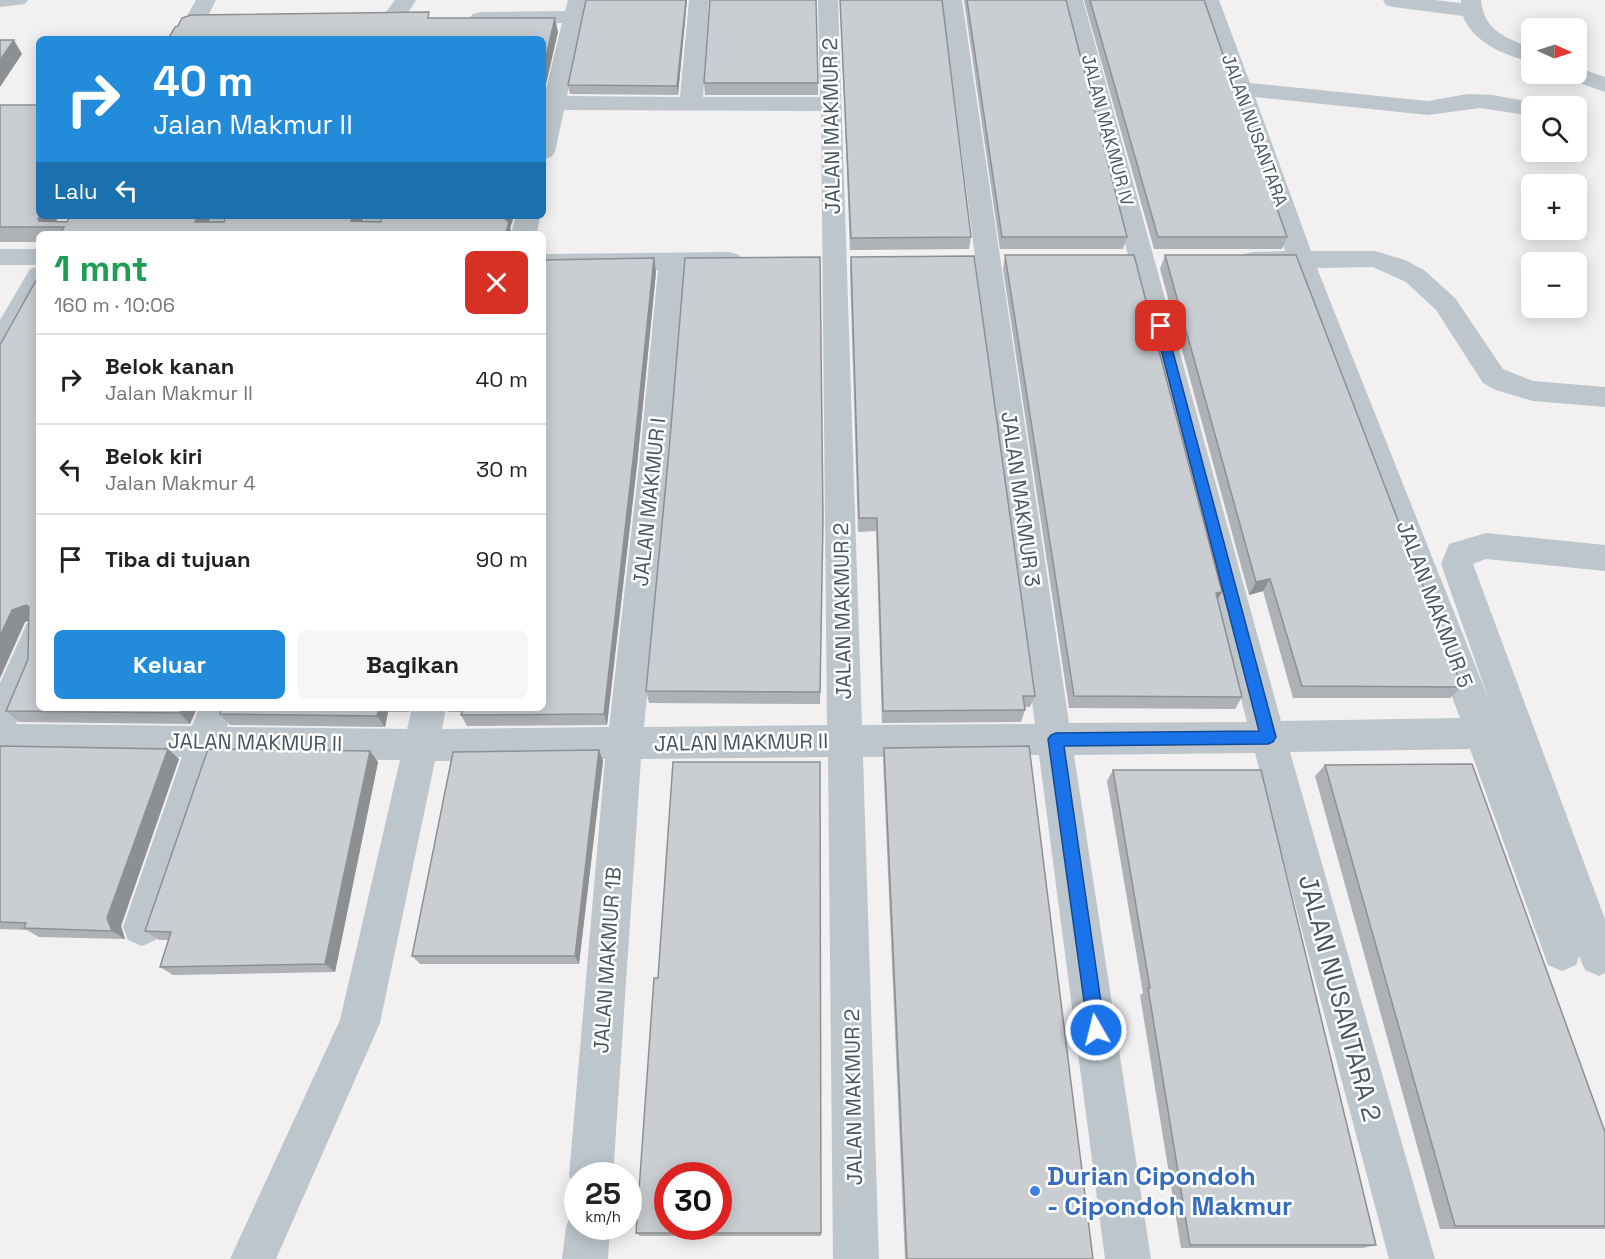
<!DOCTYPE html>
<html lang="id">
<head>
<meta charset="utf-8">
<style>
	:root { --surface:#fff; --page:#f6f6f6; --text:#222; --muted:#767676; --line:#e0e0e0; --accent:#228cda }
	body { margin:0; font-family:"Space Grotesk",sans-serif; background:var(--page); color:var(--text); height:100vh; display:flex; flex-direction:column; font-size:22px; white-space:nowrap }
	* { box-sizing:border-box; margin:0 }
	p { font-size:20px; color:var(--muted) }
	.icon { flex:none; width:33px; height:33px; fill:none; stroke:currentColor; stroke-width:2; stroke-linecap:round; stroke-linejoin:round }
	.map { position:relative; flex:1; overflow:hidden }
	.sheet { position:absolute; left:36px; top:231px; width:510px; height:480px; display:flex; flex-direction:column; background:var(--surface); border-radius:9px; box-shadow:0 3px 15px #0003 }
	.sheet>* { flex:none }
	.top-card { position:absolute; left:36px; top:36px; width:510px; height:183px; border-radius:9px; box-shadow:0 3px 15px #0003; background:#228cda; color:#fff; overflow:hidden }
	.needle { width:39px; rotate:93deg }
	.fabs { position:absolute; left:1521px; top:18px; display:grid; gap:12px }
	.fabs a { display:grid; place-items:center; width:66px; height:66px; border-radius:9px; background:var(--surface); box-shadow:0 3px 15px #0003; font-size:30px }
	.speed { position:absolute; left:564px; top:1162px; display:flex; gap:12px; font-size:30px; font-weight:700; text-align:center }
	.speed>* { display:grid; place-content:center; width:78px; height:78px; border-radius:50%; background:var(--surface); box-shadow:0 3px 15px #0003; line-height:1 }
	.speed small { font-size:15px; font-weight:400 }
	.speed .limit { border:9px solid #d22; background:#fff; color:#111 }
	.pin { position:absolute; display:grid; place-items:center; width:51px; height:51px; color:#fff; margin:-26px; border-radius:12px; box-shadow:0 3px 9px #0006 }
	.me { position:absolute; width:66px; margin:-33px; rotate:352deg; stroke-linejoin:round; filter:drop-shadow(0 0 4px #0008) }
	.turn { display:flex; align-items:center; gap:21px; height:126px; padding:0 18px; font-size:27px }
	.turn .icon { width:78px; height:78px; stroke-width:2.5 }
	.turn b { display:block; font-size:42px; line-height:51px }
	.then { display:flex; align-items:center; height:57px; padding:0 18px; background:#0003; gap:12px; font-size:22px }
	.round { display:grid; place-items:center; flex:none; width:63px; height:63px; border-radius:9px; background:var(--page) }
	.summary { display:flex; align-items:center; justify-content:space-between; height:102px; padding:0 18px }
	h1 { font-size:36px; font-weight:700; line-height:45px; color:#1e9e55 }
	.action { display:flex; gap:12px; margin-top:auto; padding:12px 18px }
	.action a { flex:1; height:69px; border-radius:9px; background:var(--accent); color:#fff; font-size:24px; font-weight:700; line-height:69px; text-align:center }
	.action a+a { background:var(--page); color:var(--text) }
	ul { padding:0; list-style:none }
	li { display:flex; align-items:center; gap:18px; height:90px; padding:0 18px; border-top:2px solid var(--line) }
	li div { flex:1 }
	li b { display:block; font-size:22px }
	li em { font-style:normal }
	.map>svg:first-child { display:block }
	.lines { fill:none; stroke-linecap:round; stroke-linejoin:round }
	.street { fill:#bcc6cc; fill-rule:evenodd }
	.wall { fill:#aeb1b5 }
	.shaded-wall { fill:#8d9093 }
	.building { fill:#caced2; stroke:#8d9093; stroke-width:1.5; fill-rule:evenodd }
	.route { fill:#1a73e8; stroke:#114b97; stroke-width:1.5 }
	.shop-dot { fill:#3f7fe0; stroke:#fff; stroke-width:2 }
	.labels { text-anchor:middle; dominant-baseline:central; stroke-width:5; stroke-linejoin:round; paint-order:stroke }
	.far-street-label { font-size:18px; fill:#49565c; stroke:#fff }
	.street-label { font-size:21px; fill:#49565c; stroke:#fff }
	.near-street-label { font-size:26px; fill:#49565c; stroke:#fff }
	.near-shop-label { font-size:26px; font-weight:bold; fill:#366cbe; stroke:#fff; text-anchor:start }
</style>
</head>
<body>
<div class="map">
<svg width="1605" height="1259" viewBox="0 0 1605 1259">
	<rect width="100%" height="100%" fill="#f2f0f0"/>
	<g class="lines">
		<path class="street" d="M0 0H28L25 4 0 7Z
			M196 0H216L203 26 195 27 187 26 184 21Z
			M395 0H416C408 13 401 27 385 22L381 18Z
			M568 0H588L567 96 680 97 689 0H709L703 97H820L818 0H838L862 725 1035 724 942 0H962L1069 723 1247 722 1063 0H1083L1281 721 1460 718 1291 268H1253L1244 266 1240 260 1244 254 1253 252 1285 251 1199 0H1219L1250 83 1428 101 1468 94 1492 95 1532 102 1542 106H1532V116L1480 108 1428 115 1255 97 1311 251H1375L1405 260 1424 270 1455 298 1503 369 1533 381 1605 387V407L1533 401 1496 390 1483 383 1436 310 1406 282 1373 267 1317 268 1489 700 1441 564 1449 544 1486 533 1605 545V571L1486 559 1473 564 1605 919V973L1599 976 1585 970 1579 956 1576 965 1562 971 1548 965 1470 749 1290 752 1435 1259H1389L1255 753 1074 755 1151 1259H1105L1039 755 863 757 879 1259H833L828 757 641 759 613 1176H578V1192L569 1176 605 759 435 761 380 1023 276 1259H230L340 1020 400 760 217 758 161 927 156 940 142 946 128 940 123 927 182 757 0 755V683L27 623 39 619V671L16 724 192 726 199 708H233L227 727 407 729 412 708H446L442 729 609 727 639 465 658 270 543 272V254L730 252 739 255 743 261 739 267 730 270H684L669 465 644 727 827 725 821 111 564 110 555 152 551 157 543 159V102L562 23 480 24 473 22 469 18 473 14 480 12 565 11Z
			M1383 0H1434L1461 3V0H1481C1484 31 1506 38 1532 48V62C1506 56 1473 43 1463 16L1393 7 1386 5Z
			M1576 67 1605 77V92L1568 79 1565 74H1576Z
			M213 216H237L230 234H204Z
			M366 216H390L385 234H359Z
			M516 216H540L537 234H511Z
			M0 249H39V265H0Z
			M39 266V299L10 351 0 354V320L30 269Z
			M578 1209V1227H610L608 1259H562L566 1227 572 1211Z"/>
	</g>
	<path class="wall" d="M586 0H687L678 95 570 94 568 85Z
		M840 0H942L971 237 969 249 850 250Z
		M964 0H1066L1127 237 1123 249H1000Z
		M1084 0H1204L1287 237 1282 249H1154Z
		M704 83H818V95H705Z
		M0 105 39 216H59L56 222 212 216 209 222H224L226 216H364L362 221 381 222 382 216H514L510 228 512 234H39V242H0Z
		M1005 255 1222 592 1217 599 1242 697 1235 709 1069 708 1003 269Z
		M1165 255 1462 687 1450 698H1293L1263 591 1249 595 1160 269Z
		M851 257 1035 696 1030 707H1024L1025 710 1021 722 882 723 876 531 858 532 850 271Z
		M654 258 656 272 637 465 607 725 467 726 461 715 462 712H448L445 708H543Z
		M0 345 39 708H197L190 724 19 722 6 711 28 659V621L25 622 0 678Z
		M823 519 820 704 649 703 646 691Z
		M222 708H411L409 712H388L385 727 230 725 220 714Z
		M0 746 168 749 179 759 121 926 125 939 39 937 27 930 0 929Z
		M884 748 1093 1259H905L883 759Z
		M599 750 603 761 579 964H420L412 956Z
		M370 751 378 762 335 972 173 975 160 967 169 940H159L145 931Z
		M1325 765 1605 1132V1229H1440L1315 776Z
		M1113 770 1376 1245 1363 1248H1181L1140 995 1143 993 1107 781Z
		M658 978 821 1233V1236H640L636 1233Z"/>
	<path class="shaded-wall" d="M686 0H687L678 95 677 86Z
		M555 18 558 32 543 97V69Z
		M14 40 22 54 0 87V60Z
		M40 216H59L52 227 39 221 38 219Z
		M198 216H212L203 234 195 222Z
		M353 216H364L358 234 351 221Z
		M506 216H514L510 228 512 234H506L505 219Z
		M654 258 656 272 637 465 607 725 604 714Z
		M1270 579 1263 591 1249 595 1256 582Z
		M1222 592 1215 604 1216 593Z
		M26 605 38 617 25 622 0 678V636L12 610Z
		M182 708H197L190 724 180 713Z
		M379 708H385L388 712 385 727 377 716Z
		M168 749 179 759 121 926 125 939 112 931 107 918Z
		M599 750 603 761 579 964 575 956Z
		M370 751 378 762 335 972 325 964Z"/>
	<path class="building" d="M586 0H686L677 86 568 85Z
		M710 0H816L818 83H704Z
		M840 0H942L971 237 851 238Z
		M967 0H1066L1127 237H1002Z
		M1090 0H1204L1287 237H1158Z
		M429 12 428 18H555L543 69V39H168L175 27 178 26 182 18 191 15Z
		M0 40H14L0 60Z
		M0 105H39V216H40L38 219 39 221 67 222 70 216H198L195 222H224L226 216H353L351 221 381 222 382 216H506L505 219 509 222 506 234H60L64 227H0Z
		M1005 255H1134L1222 592 1216 593 1242 697 1074 696Z
		M1165 255H1296L1462 687 1302 686 1270 579 1256 582Z
		M974 256 1035 696H1023L1025 710 883 711 877 518H859L851 257Z
		M820 257 823 519 820 692 646 691 669 451 685 258Z
		M654 258 634 451 604 714 461 715 463 708H543V260Z
		M39 275V708H182L180 713 6 711 28 659 29 607 26 605 12 610 0 636V345Z
		M222 708H379L377 716 220 714Z
		M0 746 168 749 107 918 112 931 24 928 26 923 0 922Z
		M1029 746 1093 1259H907L884 748Z
		M208 749 370 751 325 964 160 967 171 932 145 931Z
		M599 750 575 956H412L453 752Z
		M673 762H820L821 1233H636L654 978H658ZM668 1176H718V1227H668Z
		M1472 764 1605 1132V1226H1455L1325 765Z
		M1113 770H1261L1376 1245H1190L1148 988H1150Z"/>
	<path class="route" d="M1161 322 1166 326 1276 737 1273 742 1268 744 1064 746 1105 1030 1102 1036 1096 1039 1090 1036 1088 1030 1048 739 1051 735 1056 733 1259 731 1155 326Z"/>
	<circle class="shop-dot" cx="1035" cy="1191" r="6"/>
	<g class="labels">
		<g class="far-street-label">
			<text transform="translate(1108 130) rotate(75)">JALAN MAKMUR IV</text>
			<text transform="translate(1255 130) rotate(70)">JALAN NUSANTARA</text>
		</g>
		<g class="street-label">
			<text transform="translate(831 126) rotate(-91)">JALAN MAKMUR 2</text>
			<text transform="translate(1021 499) rotate(82)">JALAN MAKMUR 3</text>
			<text transform="translate(649 502) rotate(-84)">JALAN MAKMUR I</text>
			<text transform="translate(1435 604) rotate(69)">JALAN MAKMUR 5</text>
			<text transform="translate(842 611) rotate(-91)">JALAN MAKMUR 2</text>
			<text transform="translate(255 742) rotate(1)">JALAN MAKMUR II</text>
			<text transform="translate(741 742) rotate(-1)">JALAN MAKMUR II</text>
			<text transform="translate(607 960) rotate(-86)">JALAN MAKMUR 1B</text>
			<text transform="translate(853 1097) rotate(-91)">JALAN MAKMUR 2</text>
		</g>
		<g class="near-street-label">
			<text transform="translate(1340 998) rotate(75)">JALAN NUSANTARA 2</text>
		</g>
		<g class="near-shop-label">
			<text x="1047" y="1176">Durian Cipondoh<tspan x="1047" dy="30">- Cipondoh Makmur</tspan></text>
		</g>
	</g>
</svg>
<div class="fabs">
<a><svg class="needle" viewBox="-14 -14 28 28"><path d="M0-13l5 13h-10z" fill="#e53935"/><path d="M0 13l5-13h-10z" fill="#767676"/></svg></a>
<a><svg class="icon" aria-label="search" viewBox="0 0 24 24"><circle cx="10" cy="10" r="6"/><path d="M15 15l6 6"/></svg></a>
<a>+</a>
<a>−</a>
</div>
<div class="speed"><div>25<small>km/h</small></div><div class="limit">30</div></div>
<div class="pin" style="left:1161px;top:326px;background:#d93025"><svg class="icon" aria-label="arrive" viewBox="0 0 24 24"><path d="M6 21V4h12l-3 4 3 4H6"/></svg></div>
<svg class="me" style="left:1096px;top:1030px" viewBox="-20 -20 40 40"><circle r="17" fill="#1a73e8" stroke="#fff" stroke-width="3"/><path d="M0-11L8 9 0 5-8 9z" fill="#fff"/></svg>
<div class="top-card">
<div class="turn"><svg class="icon" aria-label="right" viewBox="0 0 24 24"><path d="M7 20v-9h11M14 6l5 5-5 5"/></svg><div><b>40 m</b>Jalan Makmur II</div></div>
<div class="then">Lalu<svg class="icon" aria-label="left" viewBox="0 0 24 24"><path d="M17 20v-9H6M10 6l-5 5 5 5"/></svg></div>
</div>
<section class="sheet">
<div class="summary"><div><h1>1 mnt</h1><p>160 m · 10:06</p></div><a class="round" style="background:#d93025;color:#fff"><svg class="icon" aria-label="close" viewBox="0 0 24 24"><path d="M6 6l12 12M18 6L6 18"/></svg></a></div>
<ul>
<li><svg class="icon" aria-label="right" viewBox="0 0 24 24"><path d="M7 20v-9h11M14 6l5 5-5 5"/></svg><div><b>Belok kanan</b><p>Jalan Makmur II</p></div><em>40 m</em></li>
<li><svg class="icon" aria-label="left" viewBox="0 0 24 24"><path d="M17 20v-9H6M10 6l-5 5 5 5"/></svg><div><b>Belok kiri</b><p>Jalan Makmur 4</p></div><em>30 m</em></li>
<li><svg class="icon" aria-label="arrive" viewBox="0 0 24 24"><path d="M6 21V4h12l-3 4 3 4H6"/></svg><div><b>Tiba di tujuan</b></div><em>90 m</em></li>
</ul>
<div class="action"><a>Keluar</a><a>Bagikan</a></div>
</section>
</div>
</body>
</html>
